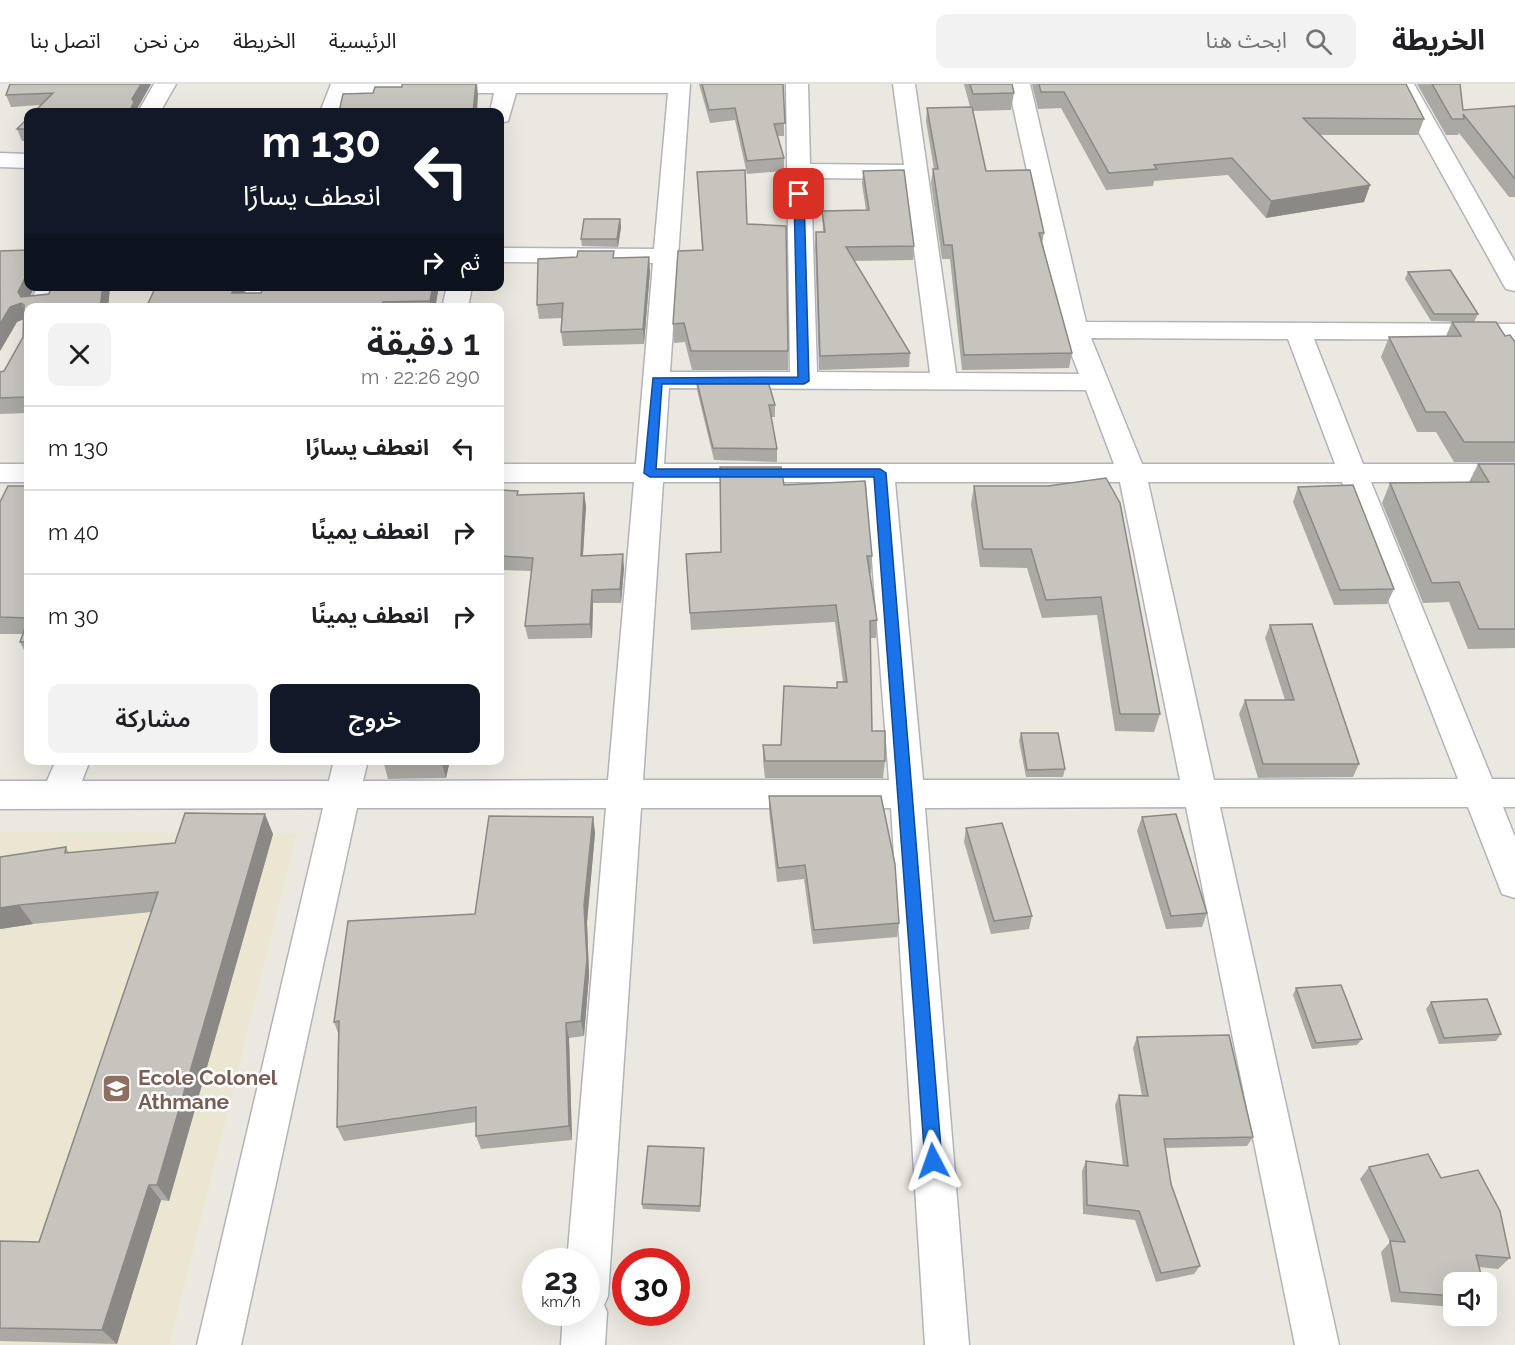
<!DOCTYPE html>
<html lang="ar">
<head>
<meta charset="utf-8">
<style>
	:root { --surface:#fff; --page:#f2f2f2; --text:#202124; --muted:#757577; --line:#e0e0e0; --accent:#111827 }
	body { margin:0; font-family:Raleway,"Noto Sans Arabic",sans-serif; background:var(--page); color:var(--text); direction:rtl; height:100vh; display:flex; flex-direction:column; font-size:22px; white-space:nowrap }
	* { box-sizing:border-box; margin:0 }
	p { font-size:20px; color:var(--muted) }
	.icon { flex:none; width:33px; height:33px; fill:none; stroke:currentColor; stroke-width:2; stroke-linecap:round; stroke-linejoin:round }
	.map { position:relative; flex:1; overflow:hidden; direction:ltr }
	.panel { position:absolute; left:24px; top:219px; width:480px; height:462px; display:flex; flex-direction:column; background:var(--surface); border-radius:12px; box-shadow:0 6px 24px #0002; direction:rtl }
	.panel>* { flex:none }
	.guide { position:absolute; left:24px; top:24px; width:480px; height:183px; border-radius:12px; box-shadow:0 6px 24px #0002; direction:rtl; background:#111827; color:#fff; overflow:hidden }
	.buttons { position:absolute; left:1443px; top:1188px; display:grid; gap:12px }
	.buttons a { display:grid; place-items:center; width:54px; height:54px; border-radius:12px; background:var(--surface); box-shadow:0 6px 24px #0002; font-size:30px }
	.speed { position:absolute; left:522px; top:1164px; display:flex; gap:12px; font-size:30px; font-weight:700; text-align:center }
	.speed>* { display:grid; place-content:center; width:78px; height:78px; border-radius:50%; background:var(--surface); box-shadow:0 6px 24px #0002; line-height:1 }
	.speed small { font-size:15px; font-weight:400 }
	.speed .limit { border:9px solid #d22; background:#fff; color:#111 }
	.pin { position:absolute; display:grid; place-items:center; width:51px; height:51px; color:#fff; margin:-26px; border-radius:12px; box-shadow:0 3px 9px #0006 }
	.me { position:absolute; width:66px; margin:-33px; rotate:356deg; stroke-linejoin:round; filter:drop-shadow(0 0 4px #0008) }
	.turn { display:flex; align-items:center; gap:21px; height:126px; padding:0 24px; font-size:27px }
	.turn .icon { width:78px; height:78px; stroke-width:2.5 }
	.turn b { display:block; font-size:42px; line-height:51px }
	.then { display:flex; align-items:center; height:57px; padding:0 24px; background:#0003; gap:12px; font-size:22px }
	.round { display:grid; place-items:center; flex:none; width:63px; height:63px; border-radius:12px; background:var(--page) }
	.summary { display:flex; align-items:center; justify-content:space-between; height:102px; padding:0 24px }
	h1 { font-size:36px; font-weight:600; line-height:45px }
	.action { display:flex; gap:12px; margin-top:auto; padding:12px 24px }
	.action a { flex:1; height:69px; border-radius:12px; background:var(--accent); color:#fff; font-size:24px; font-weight:600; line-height:69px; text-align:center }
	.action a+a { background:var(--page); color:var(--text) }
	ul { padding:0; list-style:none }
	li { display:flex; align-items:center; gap:18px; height:84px; padding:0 24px; border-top:2px solid var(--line) }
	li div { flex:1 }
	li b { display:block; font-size:22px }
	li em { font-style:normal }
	header { display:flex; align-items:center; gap:36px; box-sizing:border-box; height:84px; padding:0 30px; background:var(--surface); border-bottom:2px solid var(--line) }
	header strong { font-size:28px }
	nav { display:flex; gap:33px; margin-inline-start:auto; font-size:21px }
	.search { width:420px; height:54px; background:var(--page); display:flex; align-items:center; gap:15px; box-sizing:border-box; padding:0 21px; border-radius:12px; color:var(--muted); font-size:22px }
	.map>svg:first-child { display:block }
	.education { fill:#eae6d1 }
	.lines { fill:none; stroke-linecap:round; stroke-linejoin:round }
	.street-casing { stroke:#b2b3bd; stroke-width:3 }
	.street { fill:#fff; fill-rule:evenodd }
	.wall { fill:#aba9a3 }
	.shaded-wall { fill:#8b8985 }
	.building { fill:#c7c4be; stroke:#8b8985; stroke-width:1.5 }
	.route { fill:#1a73e8; stroke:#114b97; stroke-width:1.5 }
	.labels { text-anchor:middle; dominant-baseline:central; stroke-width:5; stroke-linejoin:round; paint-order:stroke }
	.near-education-label { font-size:21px; font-weight:bold; fill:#785e54; stroke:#fff; text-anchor:start }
</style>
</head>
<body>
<header>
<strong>الخريطة</strong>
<div class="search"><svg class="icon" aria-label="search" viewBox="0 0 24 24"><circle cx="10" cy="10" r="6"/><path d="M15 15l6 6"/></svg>ابحث هنا</div>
<nav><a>الرئيسية</a><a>الخريطة</a><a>من نحن</a><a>اتصل بنا</a></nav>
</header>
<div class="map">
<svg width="1515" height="1261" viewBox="0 0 1515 1261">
	<rect width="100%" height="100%" fill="#ebe8df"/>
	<path class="education" d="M0 748 297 749 170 1261H0Z"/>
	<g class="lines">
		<defs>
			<path id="street" d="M154 0H176L160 28H138Z
				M331 0H690L670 288H790L786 0H808L810 80 904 81 893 0H915L956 289 1079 290 1062 246 1008 0H1030L1086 238 1515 240V256L1314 255 1363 380H1515V398H1371L1492 695H1515V723H1503L1515 753V814L1502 810 1468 723H1220L1339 1261H1295L1186 723 925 724 969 1261H925L891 724H641L608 1212 604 1221 607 1228 605 1261H561L563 1228H586V1178H567L606 724H357L241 1261H197L323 724 0 725V697H47L56 676H90L82 697H329L334 676H368L363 697 608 696 634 398H500V380H636L653 179 500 178V164L654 165 668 9H516L508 37 500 39V28H490L494 9H349L342 28H320ZM811 94 905 95 930 289 817 288ZM1091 254 1288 255 1335 380H1142ZM669 304 1086 306 1114 380H664ZM663 398H866L889 696H643ZM895 398H1120L1180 696H923ZM1148 398H1342L1458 695 1214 696Z
				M1392 0H1414L1515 178V207L1506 205 1503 200Z
				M0 69 28 70V84L0 83Z
				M38 202H63L53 224H28V226L27 224Z
				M248 202H273L265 224H239Z
				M447 202H472L468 224H442Z
				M0 380H28V398H0Z"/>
		</defs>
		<use href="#street" class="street-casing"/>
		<use href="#street" class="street"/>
	</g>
	<path class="wall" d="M10 0H151L137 25 138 28H34L41 21 11 23 6 11Z
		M692 0H783L784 6V52H778L784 74V87L747 90 735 36 710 39 699 0Z
		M964 0H1012L1014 9 1011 26 973 27 986 87 1044 149 1042 159 1072 269 1069 284 962 286 950 175H942L931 99 933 85H934L926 37 927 24 970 23Z
		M1032 0H1406L1424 35 1418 51H1319L1370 101 1364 118 1266 134 1228 91 1154 97 1153 102 1106 106 1061 24 1038 25Z
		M1417 0H1460L1463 26 1515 22V113H1509L1459 49 1458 51H1446Z
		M28 34V57H22L17 45Z
		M863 87 914 162 913 176 854 177 910 269 909 283 819 286 815 162 816 148H823L822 127 866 126 862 100Z
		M697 88 747 140 788 267V286H692L685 258 674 259 673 240 702 166Z
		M620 135 621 143 618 163 582 162 581 155Z
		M0 167 31 212 49 210 51 202H110L108 224H28V329L0 330V288L4 287 23 253V235L17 238 0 267Z
		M615 174 650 187 644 260 563 262 561 248 562 234 539 235 537 221Z
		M1408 188 1478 230 1474 238 1431 237 1405 195Z
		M156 202H246L243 209H261L439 202 435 224H146Z
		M1452 238 1505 252 1515 258V378H1454L1436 348H1417L1381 273 1389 253 1446 252Z
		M696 294 775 321V333H771L777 365V378L714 376 697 306Z
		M1478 380H1515V564L1468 565 1449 518 1423 519 1382 419 1390 399 1469 398Z
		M784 401 872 472 871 489H870L877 536 876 554H870L872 647 885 677 883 694H765L763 677V661H781L843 598 835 538 691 546 686 470 721 468Z
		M28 402V574L20 558 23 550H0V418Z
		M974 402H1048L1160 630 1154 648 1115 647 1097 531 1042 534 1027 484 980 483 971 420Z
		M1298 403 1394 505 1387 520 1334 521 1293 418Z
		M500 406 518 411 586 422 583 472 624 484 621 519H593L592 554 528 555 525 542 531 487 500 486Z
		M1270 541 1359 680 1353 693 1258 694 1239 630 1245 616H1285L1265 554Z
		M1021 649 1065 685 1063 693H1026L1019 657Z
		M385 676H450L446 694 388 695 384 680Z
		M769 712 899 839 897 853 813 860 804 795 777 798 769 726Z
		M593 733 595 749 587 838 589 891 584 952 569 954 572 1056 481 1065 476 1052V1038L344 1057 337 1043 338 949 334 938 475 830Z
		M1142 733 1207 829 1202 843 1166 845 1137 747Z
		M966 744 1032 832 1029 845 991 850 964 758Z
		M273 750 169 1117 161 1116 117 1260 0 1257V1157L39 1158 151 828 33 840 0 845 66 763 69 769Z
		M1296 904 1362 955 1357 961 1312 965 1293 911Z
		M1431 918 1501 950 1496 957 1439 960 1426 925Z
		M1137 953 1253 1053 1247 1062 1165 1064 1171 1100 1200 1182 1194 1190 1156 1198 1135 1136 1083 1130 1082 1087 1086 1077 1123 1081 1115 1021 1119 1011 1142 1012 1133 964Z
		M704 1064 700 1128 643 1125 642 1120Z
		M1369 1083 1441 1094 1510 1174 1498 1185 1479 1183 1454 1198V1223L1391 1218 1381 1168 1390 1158 1360 1095Z"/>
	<path class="shaded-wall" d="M141 0H151L137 25 138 28H129L132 15Z
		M476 0H477L478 11 477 28H473Z
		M1370 101 1364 118 1266 134 1271 117Z
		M620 135 621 143 618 163 617 155Z
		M649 173 650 187 644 260 643 245Z
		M28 188V202H35L25 223 18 208Z
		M103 202H110L108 224H100Z
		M234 202H246L238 224 232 209Z
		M433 202H439L435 224H431L430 217Z
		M21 219 27 234 17 238 0 267V240L10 223Z
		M584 409 586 422 582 485 581 472Z
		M623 470 624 484 621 519 620 505Z
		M592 506 593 519 592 554 590 540Z
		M443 676H450L446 694 442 680Z
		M265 730 273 750 169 1117 157 1101Z
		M593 733 595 749 587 838 589 891 584 952 581 937 584 822Z
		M19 821 33 840 0 845V824Z
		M566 939 569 954 572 1056 569 1042Z
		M704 1064V1070L700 1128V1122Z
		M149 1101 161 1116 117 1260 102 1246Z"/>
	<path class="building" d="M10 0H141L132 15 134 18 129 28H34L53 9 6 11Z
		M402 0H476L473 28H339L343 10 373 9 375 3H402Z
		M702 0H783L785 39 774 40 784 74 747 77 735 24 709 26Z
		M970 0H1012L1014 9 973 10Z
		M1039 0H1406L1424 35 1303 34 1370 101 1271 117 1232 74 1154 81 1157 85 1109 89 1064 8H1041Z
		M1432 0H1460L1463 26 1515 22V95L1463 30 1464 35H1452Z
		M972 23 986 87 1030 86 1044 149H1039L1072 269 964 271 952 161H944L933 85H938L927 24Z
		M28 34V45H17Z
		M745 86 747 140 786 142 788 267H691L684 239 673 240 678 167 703 166 697 88Z
		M904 86 914 162 846 163 910 269 820 272 816 148H825L822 127 869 126 863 87Z
		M584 135H620L617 155H581Z
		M28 166V188L18 208 21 213 49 210 51 202H103L100 224H28V313L0 314V288L4 287 23 253 24 221 21 219 10 223 0 240V167Z
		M578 167H614L613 174 649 173 643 245 561 248 563 219 537 221 538 175 577 173Z
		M1450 186 1478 230H1434L1408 188Z
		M156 202H234L232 209H261L264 202H433L430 217 383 218 382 224H297V222L243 224H146Z
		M1452 238H1496L1505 252 1510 251 1515 258V358H1464L1445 328H1426L1389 253 1461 252Z
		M696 294H767L775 321H769L777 365 713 364Z
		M1478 380H1515V545H1479L1459 498 1432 499 1390 399 1489 398Z
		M720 383H781L784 401 865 397 872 472H867L877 536 870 537 872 647H885V677H765L763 661H781L784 602 837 604V598H847L836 521 690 529 686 470 721 468Z
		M1106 394 1120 419 1160 630H1120L1101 513 1046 516 1031 465H983L974 402H1048Z
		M1353 401 1394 505 1340 506 1298 403Z
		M8 402H28V534L0 533V418Z
		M500 406 518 407 517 411 584 409 581 472 623 470 620 505 592 506 590 540 525 542 533 474 500 472Z
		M28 536V558H20Z
		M1312 540 1359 680H1263L1245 616H1294L1270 541Z
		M1021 649H1058L1065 685 1027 686Z
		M385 676H443L442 680H384Z
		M769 712H881L895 780 899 839 814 846 805 781 778 784Z
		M185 729 265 730 157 1101H149L102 1246 0 1244V1157L39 1158 158 808 19 821 0 824V773L66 763 65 769 175 759Z
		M1176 730 1207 829 1171 832 1142 733Z
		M489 732 593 733 584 822 587 875 581 937 566 939 569 1042 476 1052V1023L337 1043 339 937 334 938 348 837 475 830Z
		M1002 739 1032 832 994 837 966 744Z
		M1341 901 1362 955 1316 959 1296 904Z
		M1487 915 1501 950 1444 954 1431 918Z
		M1229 951 1253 1053 1164 1055 1171 1100 1200 1182 1161 1189 1139 1127 1087 1121 1086 1077 1128 1082 1119 1011 1148 1012 1137 953Z
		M648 1062 704 1064 700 1122 642 1120Z
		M1428 1070 1441 1094 1478 1086 1500 1127 1510 1174 1476 1171 1483 1198H1454V1212L1400 1208 1390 1157 1405 1158 1369 1083Z"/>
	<path class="route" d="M799 107 804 110 809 297 804 300H662L656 385H880L886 389 942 1077 939 1083 933 1085 927 1083 925 1077 874 393H650L644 389 653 294 798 293 794 110Z"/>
	<defs>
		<symbol id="school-square" viewBox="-11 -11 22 22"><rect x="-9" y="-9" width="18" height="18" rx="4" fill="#8d6e63" stroke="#fff"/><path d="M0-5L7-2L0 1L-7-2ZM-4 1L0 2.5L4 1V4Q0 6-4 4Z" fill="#fff"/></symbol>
	</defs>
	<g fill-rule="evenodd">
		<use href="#school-square" x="100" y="988" width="33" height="33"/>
	</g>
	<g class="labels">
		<g class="near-education-label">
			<text x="138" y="993">Ecole Colonel<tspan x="138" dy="24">Athmane</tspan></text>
		</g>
	</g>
</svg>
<div class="buttons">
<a><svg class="icon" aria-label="sound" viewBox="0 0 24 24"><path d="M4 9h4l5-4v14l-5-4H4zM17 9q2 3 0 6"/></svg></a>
</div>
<div class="speed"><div>23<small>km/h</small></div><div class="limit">30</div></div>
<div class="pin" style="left:799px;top:110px;background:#d93025"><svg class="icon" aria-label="arrive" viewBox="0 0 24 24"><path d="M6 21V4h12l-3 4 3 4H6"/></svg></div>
<svg class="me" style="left:933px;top:1077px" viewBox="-20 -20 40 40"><path d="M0-17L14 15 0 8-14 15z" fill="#1a73e8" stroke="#fff" stroke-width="4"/></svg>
<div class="guide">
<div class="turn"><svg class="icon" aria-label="left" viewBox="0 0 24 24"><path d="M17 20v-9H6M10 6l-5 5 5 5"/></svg><div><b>130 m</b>انعطف يسارًا</div></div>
<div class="then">ثم<svg class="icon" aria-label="right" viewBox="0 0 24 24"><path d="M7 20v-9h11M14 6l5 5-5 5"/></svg></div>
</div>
<section class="panel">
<div class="summary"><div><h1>1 دقيقة</h1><p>290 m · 22:26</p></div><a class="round"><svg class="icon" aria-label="close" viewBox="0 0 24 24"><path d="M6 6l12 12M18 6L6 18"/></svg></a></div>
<ul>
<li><svg class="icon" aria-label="left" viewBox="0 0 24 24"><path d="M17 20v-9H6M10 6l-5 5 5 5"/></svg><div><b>انعطف يسارًا</b></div><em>130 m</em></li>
<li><svg class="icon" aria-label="right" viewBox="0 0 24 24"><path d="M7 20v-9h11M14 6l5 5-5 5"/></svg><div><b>انعطف يمينًا</b></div><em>40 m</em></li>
<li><svg class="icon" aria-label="right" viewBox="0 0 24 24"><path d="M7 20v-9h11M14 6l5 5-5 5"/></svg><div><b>انعطف يمينًا</b></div><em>30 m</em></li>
</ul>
<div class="action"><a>خروج</a><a>مشاركة</a></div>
</section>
</div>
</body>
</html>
